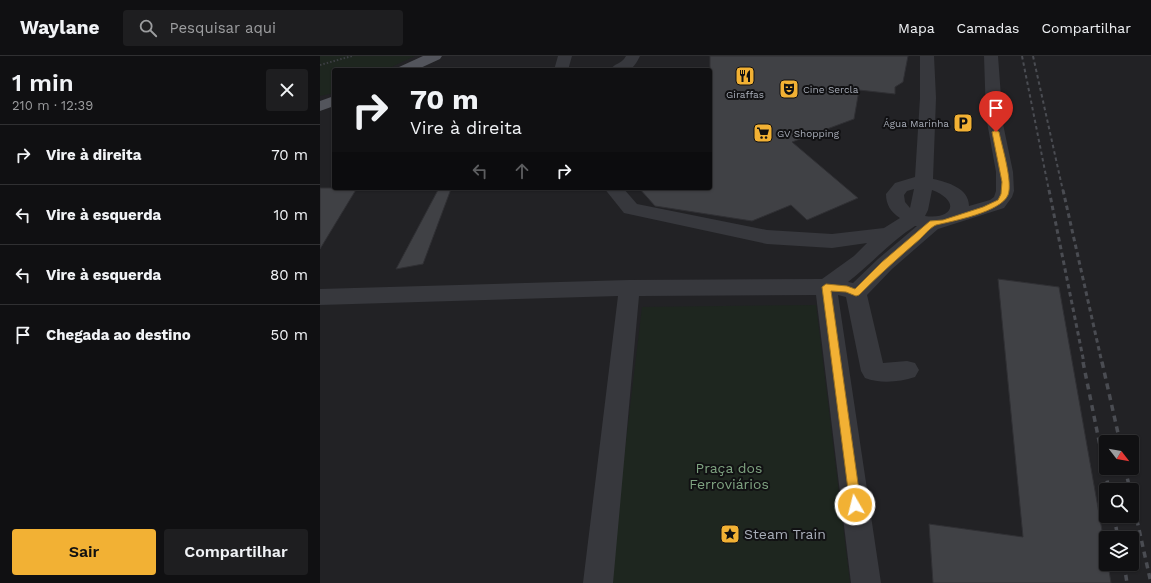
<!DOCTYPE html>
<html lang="pt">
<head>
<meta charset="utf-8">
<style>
	:root { --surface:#101012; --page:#1e1e20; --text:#f1f3f6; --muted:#9c9d9f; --line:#303032; --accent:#f2b134 }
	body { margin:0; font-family:"Work Sans",sans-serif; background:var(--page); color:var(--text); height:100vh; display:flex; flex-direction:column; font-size:15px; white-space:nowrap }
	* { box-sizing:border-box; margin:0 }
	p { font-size:13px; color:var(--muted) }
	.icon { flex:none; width:22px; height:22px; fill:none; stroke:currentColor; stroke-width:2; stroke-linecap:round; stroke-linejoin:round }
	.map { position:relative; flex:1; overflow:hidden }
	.sheet { display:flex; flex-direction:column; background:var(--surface); width:320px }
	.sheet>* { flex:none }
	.top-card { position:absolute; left:12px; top:12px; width:380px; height:122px; border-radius:4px; box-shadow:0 1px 3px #0004,0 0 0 1px var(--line); background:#101012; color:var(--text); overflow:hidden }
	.needle { width:26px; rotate:121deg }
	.tools { position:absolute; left:779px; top:379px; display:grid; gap:8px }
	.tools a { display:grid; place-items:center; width:40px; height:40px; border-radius:4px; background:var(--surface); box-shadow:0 1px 3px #0004,0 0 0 1px var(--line); font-size:20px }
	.pin { position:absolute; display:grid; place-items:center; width:34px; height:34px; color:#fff; margin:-41px -17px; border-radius:50% 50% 50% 0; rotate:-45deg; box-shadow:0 0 4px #0007 }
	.pin .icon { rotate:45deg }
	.me { position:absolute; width:44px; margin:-22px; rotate:352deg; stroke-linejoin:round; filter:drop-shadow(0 0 3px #0008) }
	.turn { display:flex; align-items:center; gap:14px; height:84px; padding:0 12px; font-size:18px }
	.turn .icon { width:52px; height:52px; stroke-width:2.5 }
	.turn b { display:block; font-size:28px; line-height:34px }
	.lanes { display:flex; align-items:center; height:38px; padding:0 12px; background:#0003; justify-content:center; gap:20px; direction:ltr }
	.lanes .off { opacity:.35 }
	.round { display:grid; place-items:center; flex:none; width:42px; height:42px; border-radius:4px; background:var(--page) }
	.headline { display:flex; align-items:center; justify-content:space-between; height:68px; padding:0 12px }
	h1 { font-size:24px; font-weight:600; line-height:30px }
	.button { display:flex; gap:8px; margin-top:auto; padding:8px 12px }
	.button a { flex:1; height:46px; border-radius:4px; background:var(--accent); color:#111; font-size:16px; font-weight:600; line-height:46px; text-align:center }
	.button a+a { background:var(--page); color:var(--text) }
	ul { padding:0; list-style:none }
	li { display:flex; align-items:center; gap:12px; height:60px; padding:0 12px; border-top:1px solid var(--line) }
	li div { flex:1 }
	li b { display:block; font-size:15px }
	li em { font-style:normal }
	header { display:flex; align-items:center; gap:24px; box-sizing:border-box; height:56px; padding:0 20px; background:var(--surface); border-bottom:1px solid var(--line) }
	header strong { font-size:19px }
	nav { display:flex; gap:22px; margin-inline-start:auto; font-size:14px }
	.search { width:280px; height:36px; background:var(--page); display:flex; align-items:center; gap:10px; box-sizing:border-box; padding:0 14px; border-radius:4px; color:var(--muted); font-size:15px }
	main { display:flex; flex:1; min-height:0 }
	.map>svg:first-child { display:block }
	.built { fill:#222225; fill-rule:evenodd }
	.green { fill:#1e261f }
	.building { fill:#404145; stroke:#303034 }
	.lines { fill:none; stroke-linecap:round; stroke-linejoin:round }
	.path { stroke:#3d3f44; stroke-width:2; stroke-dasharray:1.5 2; stroke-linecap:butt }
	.minor { fill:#37383d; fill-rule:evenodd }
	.major { fill:#53555c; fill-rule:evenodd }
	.rail-far2 { stroke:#4a4c52; stroke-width:2; stroke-dasharray:3.5 3; stroke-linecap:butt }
	.rail-far1 { stroke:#4a4c52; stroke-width:3; stroke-dasharray:4.5 3.5; stroke-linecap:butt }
	.rail { stroke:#4a4c52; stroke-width:3.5; stroke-dasharray:6 5; stroke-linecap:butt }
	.route { fill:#f2b134; stroke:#9d7322 }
	.labels { text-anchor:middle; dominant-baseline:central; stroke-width:4; stroke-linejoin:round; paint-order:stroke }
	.far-poi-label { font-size:10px; fill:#a8adb8; stroke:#111113; text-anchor:start }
	.near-park-label { font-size:14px; fill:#7fa381; stroke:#111113 }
	.near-poi-label { font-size:14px; fill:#a8adb8; stroke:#111113; text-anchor:start }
</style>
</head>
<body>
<header>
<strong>Waylane</strong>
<div class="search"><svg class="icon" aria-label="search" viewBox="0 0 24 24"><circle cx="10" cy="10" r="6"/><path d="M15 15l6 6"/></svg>Pesquisar aqui</div>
<nav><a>Mapa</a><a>Camadas</a><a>Compartilhar</a></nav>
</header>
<main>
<section class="sheet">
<div class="headline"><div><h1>1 min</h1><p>210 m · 12:39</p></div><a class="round"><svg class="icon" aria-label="close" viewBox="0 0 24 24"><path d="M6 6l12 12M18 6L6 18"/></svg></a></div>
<ul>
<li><svg class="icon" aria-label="right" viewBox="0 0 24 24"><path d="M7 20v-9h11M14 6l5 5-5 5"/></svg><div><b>Vire à direita</b></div><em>70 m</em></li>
<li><svg class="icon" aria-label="left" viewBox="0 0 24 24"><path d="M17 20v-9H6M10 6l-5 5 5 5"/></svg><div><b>Vire à esquerda</b></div><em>10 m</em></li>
<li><svg class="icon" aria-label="left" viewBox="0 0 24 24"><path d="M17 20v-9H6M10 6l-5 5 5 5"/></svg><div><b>Vire à esquerda</b></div><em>80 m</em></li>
<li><svg class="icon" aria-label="arrive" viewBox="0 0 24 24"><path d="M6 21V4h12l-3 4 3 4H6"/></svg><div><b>Chegada ao destino</b></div><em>50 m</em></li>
</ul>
<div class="button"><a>Sair</a><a>Compartilhar</a></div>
</section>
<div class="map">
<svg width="831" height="527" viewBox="0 0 831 527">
	<rect width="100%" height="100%" fill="#161618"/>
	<path class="built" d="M0 0H831V527H0ZM14 14H390V132H14ZM786 386H812V412H786ZM786 434H812V460H786ZM786 482H812V508H786Z"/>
	<path class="green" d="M0 0H95L65 14H14V37L0 40Z
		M496 249 530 527H289L322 251Z"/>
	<path class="building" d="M390 0H588L583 26 575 31V38L539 34 534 63 472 86 538 142 487 164 471 149 432 165 335 150 319 132H390Z
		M0 132H37L0 193Z
		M119 132 131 133 103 208 76 213Z
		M678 223 739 231 786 497V508H788L791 527H613L609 468 703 481Z"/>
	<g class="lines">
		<path class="path" d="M0 9 32 0"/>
		<path class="minor" d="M238 0H252L248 14H234Z
			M306 0H320C311 18 308 14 290 14 294 7 301 9 306 0Z
			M600 0H614L616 42 613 123C627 126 649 132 649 150L670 144 674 141 676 135V116L666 60 664 0H678L683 68 693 116 694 135 692 141 684 152 618 173 572 213 547 239 563 307 587 305 595 307 599 314 595 321C579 326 561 328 545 322L541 315 526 241 518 239 561 527H531L496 239 319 240 293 527H263L298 240 0 249V233L309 224 502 223 534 200 547 187 512 192 447 188 304 157 284 132H303L317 148 447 174 512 178 564 172 580 162C571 156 566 149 566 138L575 127 595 121 600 42ZM594 133 590 152 585 146 584 139 587 135ZM612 134C641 145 633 164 605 160L608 154ZM595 170H597L558 203 533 227 528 226C551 208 570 186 595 170Z"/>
		<path class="major" d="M103 0H122L120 3 96 14H77L79 11Z
			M14 40V50L0 55V45Z"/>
		<path class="rail-far2" d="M702 0 729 135
			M713 0 743 135"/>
		<path class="rail-far1" d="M729 134 764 307
			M743 134 782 307"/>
		<path class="rail" d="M763 306 789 434
			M782 306 800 386
			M805 412 810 434
			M812 442 831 527
			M794 460 798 482
			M804 508 807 527"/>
	</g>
	<path class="route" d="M676 74 679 76C682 91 693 126 688 139 681 156 633 165 616 169 611 171 604 179 600 183 579 201 559 219 539 239L536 240 526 236 511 235 541 449 539 453 535 455 531 453 530 449 502 231 506 228 527 230 535 233 562 206 610 165 623 164 663 151 678 144 681 138 682 126 672 76Z"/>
	<defs>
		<symbol id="restaurant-square" viewBox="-11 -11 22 22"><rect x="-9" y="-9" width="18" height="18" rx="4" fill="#f2b134" stroke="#111113"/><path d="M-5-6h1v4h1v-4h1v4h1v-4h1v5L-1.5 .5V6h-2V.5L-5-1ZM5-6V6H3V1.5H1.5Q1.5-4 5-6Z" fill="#111"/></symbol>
		<symbol id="theatre-square" viewBox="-11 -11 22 22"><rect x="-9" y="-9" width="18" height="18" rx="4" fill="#f2b134" stroke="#111113"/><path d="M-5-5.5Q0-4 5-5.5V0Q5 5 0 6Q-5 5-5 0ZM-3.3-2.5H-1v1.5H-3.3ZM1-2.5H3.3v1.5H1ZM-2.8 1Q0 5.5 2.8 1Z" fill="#111"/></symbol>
		<symbol id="parking-square" viewBox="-11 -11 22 22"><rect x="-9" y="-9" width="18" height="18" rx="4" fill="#f2b134" stroke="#111113"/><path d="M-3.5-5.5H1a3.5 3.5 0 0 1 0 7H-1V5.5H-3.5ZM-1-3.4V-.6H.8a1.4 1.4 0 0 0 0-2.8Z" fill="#111"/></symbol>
		<symbol id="supermarket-square" viewBox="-11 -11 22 22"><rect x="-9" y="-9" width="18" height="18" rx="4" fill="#f2b134" stroke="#111113"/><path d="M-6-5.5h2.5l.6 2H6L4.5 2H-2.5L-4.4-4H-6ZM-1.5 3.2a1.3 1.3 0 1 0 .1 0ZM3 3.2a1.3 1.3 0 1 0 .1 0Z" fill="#111"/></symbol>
		<symbol id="sight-square" viewBox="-11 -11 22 22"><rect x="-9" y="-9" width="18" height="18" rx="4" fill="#f2b134" stroke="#111113"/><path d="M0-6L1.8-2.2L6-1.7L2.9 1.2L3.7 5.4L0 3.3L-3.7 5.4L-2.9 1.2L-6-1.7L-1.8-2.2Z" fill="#111"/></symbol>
	</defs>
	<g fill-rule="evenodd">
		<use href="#restaurant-square" x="414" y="9" width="22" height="22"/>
		<use href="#theatre-square" x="458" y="22" width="22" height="22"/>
		<use href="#parking-square" x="632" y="56" width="22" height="22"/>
		<use href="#supermarket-square" x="432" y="66" width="22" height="22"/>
		<use href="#sight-square" x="399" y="467" width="22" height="22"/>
	</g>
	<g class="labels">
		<g class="far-poi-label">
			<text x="483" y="33">Cine Sercla</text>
			<text x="425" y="38" text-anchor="middle">Giraffas</text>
			<text x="629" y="67" text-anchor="end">Água Marinha</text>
			<text x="457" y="77">GV Shopping</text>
		</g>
		<g class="near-park-label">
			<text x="409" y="412">Praça dos<tspan x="409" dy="16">Ferroviários</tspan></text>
		</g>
		<g class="near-poi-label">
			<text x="424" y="478">Steam Train</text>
		</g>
	</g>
</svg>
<div class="tools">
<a><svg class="needle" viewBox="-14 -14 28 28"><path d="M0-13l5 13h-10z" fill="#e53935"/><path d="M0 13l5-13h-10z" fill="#9c9d9f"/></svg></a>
<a><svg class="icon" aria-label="search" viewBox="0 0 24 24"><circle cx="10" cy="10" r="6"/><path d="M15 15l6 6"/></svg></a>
<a><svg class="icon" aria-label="layers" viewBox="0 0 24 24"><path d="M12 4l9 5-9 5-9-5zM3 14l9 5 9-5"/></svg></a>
</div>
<div class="pin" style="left:676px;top:76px;background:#d93025"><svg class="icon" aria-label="arrive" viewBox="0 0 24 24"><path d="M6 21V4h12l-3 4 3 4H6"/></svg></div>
<svg class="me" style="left:535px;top:449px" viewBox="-20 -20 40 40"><circle r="17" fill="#f2b134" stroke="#fff" stroke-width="3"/><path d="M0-11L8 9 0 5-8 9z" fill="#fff"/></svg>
<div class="top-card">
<div class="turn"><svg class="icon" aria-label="right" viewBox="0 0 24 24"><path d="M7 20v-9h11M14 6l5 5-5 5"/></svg><div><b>70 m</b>Vire à direita</div></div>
<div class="lanes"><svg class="icon off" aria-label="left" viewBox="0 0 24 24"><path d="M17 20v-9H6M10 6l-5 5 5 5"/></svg><svg class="icon off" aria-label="ahead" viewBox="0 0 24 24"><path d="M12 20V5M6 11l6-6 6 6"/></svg><svg class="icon" aria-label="right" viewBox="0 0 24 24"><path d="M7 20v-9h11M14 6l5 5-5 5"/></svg></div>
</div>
</div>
</main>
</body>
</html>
